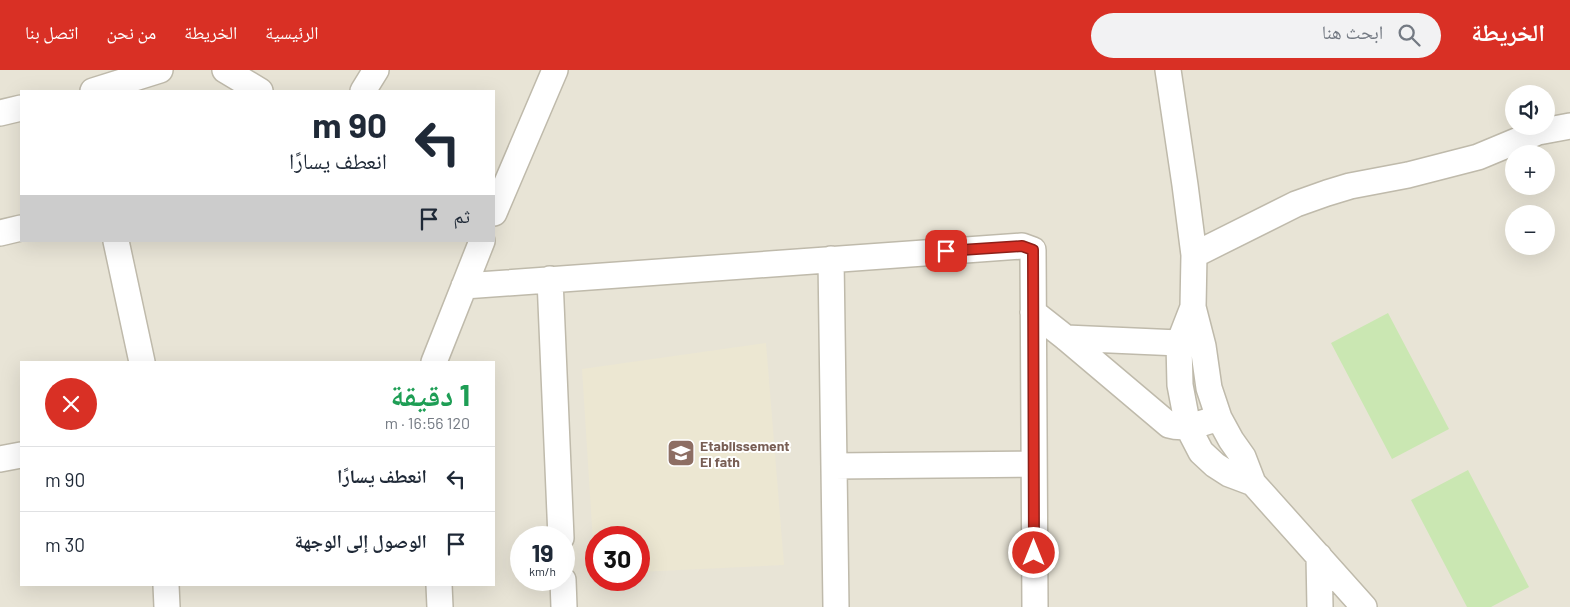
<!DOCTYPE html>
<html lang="ar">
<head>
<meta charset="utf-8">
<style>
	:root { --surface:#fff; --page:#f2f2f3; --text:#1f2937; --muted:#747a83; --line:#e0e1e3; --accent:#d93025 }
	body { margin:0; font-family:Barlow,"Noto Naskh Arabic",sans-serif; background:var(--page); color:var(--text); direction:rtl; height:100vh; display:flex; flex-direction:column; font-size:19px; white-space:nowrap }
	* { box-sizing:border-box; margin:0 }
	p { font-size:16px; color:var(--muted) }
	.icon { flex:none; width:28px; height:28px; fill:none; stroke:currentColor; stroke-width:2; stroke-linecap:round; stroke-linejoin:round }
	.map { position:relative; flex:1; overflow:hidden; direction:ltr }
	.panel { position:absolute; left:20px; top:291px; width:475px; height:225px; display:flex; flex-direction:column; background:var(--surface); border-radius:0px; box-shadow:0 5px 20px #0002; direction:rtl }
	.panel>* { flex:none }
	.banner { position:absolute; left:20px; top:20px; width:475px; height:152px; border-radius:0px; box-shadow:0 5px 20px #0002; direction:rtl; background:#fff; color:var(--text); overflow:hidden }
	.tools { position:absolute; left:1505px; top:15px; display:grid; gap:10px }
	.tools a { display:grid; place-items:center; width:50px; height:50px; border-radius:50%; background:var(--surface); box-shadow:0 5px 20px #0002; font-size:25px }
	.speed { position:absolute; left:510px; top:456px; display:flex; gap:10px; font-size:25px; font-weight:700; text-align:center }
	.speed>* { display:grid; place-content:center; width:65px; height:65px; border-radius:50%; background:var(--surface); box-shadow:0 5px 20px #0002; line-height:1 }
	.speed small { font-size:12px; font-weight:400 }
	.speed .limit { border:8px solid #d22; background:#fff; color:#111 }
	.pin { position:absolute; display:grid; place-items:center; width:42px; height:42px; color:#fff; margin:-21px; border-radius:10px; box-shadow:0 2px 8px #0006 }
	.me { position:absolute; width:55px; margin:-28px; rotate:0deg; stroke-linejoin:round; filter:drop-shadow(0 0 4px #0008) }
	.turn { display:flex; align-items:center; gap:18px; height:105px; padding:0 25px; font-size:22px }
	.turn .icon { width:65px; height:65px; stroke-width:2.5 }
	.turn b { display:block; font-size:35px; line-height:42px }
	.then { display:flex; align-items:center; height:48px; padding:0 25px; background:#0003; gap:10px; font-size:19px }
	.round { display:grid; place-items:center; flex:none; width:52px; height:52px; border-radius:26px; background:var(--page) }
	.head { display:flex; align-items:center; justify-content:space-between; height:85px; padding:0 25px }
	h1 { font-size:30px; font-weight:700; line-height:38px; color:#1e9e55 }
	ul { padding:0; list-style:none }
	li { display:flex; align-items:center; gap:15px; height:65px; padding:0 25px; border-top:1px solid var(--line) }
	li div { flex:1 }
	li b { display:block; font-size:19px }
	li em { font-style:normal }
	header { display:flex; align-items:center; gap:30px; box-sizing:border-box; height:70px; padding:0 25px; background:var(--accent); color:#fff }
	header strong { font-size:24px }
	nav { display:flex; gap:28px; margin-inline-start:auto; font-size:18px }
	.search { width:350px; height:45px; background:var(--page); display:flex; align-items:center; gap:12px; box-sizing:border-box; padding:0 18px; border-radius:28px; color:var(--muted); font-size:19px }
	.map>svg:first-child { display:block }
	.residential { fill:#e8e4d6; fill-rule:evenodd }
	.education { fill:#ece7d2 }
	.green { fill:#cae7b2 }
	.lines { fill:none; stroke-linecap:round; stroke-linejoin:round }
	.minor-casing { stroke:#bfbaab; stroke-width:28 }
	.minor { stroke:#fff; stroke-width:25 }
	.route-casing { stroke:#8d1f18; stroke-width:12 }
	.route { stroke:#d93025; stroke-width:9 }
	.labels { text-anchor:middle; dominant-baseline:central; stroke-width:4; stroke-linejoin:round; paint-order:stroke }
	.education-label { font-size:14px; font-weight:bold; fill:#785e54; stroke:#fff; text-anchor:start }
</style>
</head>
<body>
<header>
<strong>الخريطة</strong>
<div class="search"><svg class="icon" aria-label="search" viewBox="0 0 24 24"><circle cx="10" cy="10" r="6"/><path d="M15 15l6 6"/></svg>ابحث هنا</div>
<nav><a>الرئيسية</a><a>الخريطة</a><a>من نحن</a><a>اتصل بنا</a></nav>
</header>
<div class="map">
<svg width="1570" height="537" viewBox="0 0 1570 537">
	<rect width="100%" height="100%" fill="#f4f1e8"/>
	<path class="residential" d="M0 0H1570V537H0ZM21 21H494V171H21ZM1514 24H1546V56H1514ZM1514 84H1546V116H1514ZM1514 144H1546V176H1514ZM21 292H494V515H21ZM521 468H564V510H521ZM596 468H639V510H596Z"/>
	<path class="education" d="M766 273 784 495 639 502V468H596L595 504 582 299Z"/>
	<path class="green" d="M1388 243 1449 359 1392 389 1331 273Z
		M1468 400 1529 517 1491 537H1467L1411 430Z"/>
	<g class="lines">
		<defs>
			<path id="minor" d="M225 0 260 21
				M1168 0 1185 115 1194 185 1193 237 1203 276 1209 318 1219 348 1231 370 1243 387 1253 413 1364 537
				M93 21 160 0
				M363 21 376 0
				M0 43 21 38
				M494 143 555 0
				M0 163 21 158
				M116 171 142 292
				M1194 185 1296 134 1327 123 1350 116 1408 105 1478 87 1538 62 1570 56
				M831 189 836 537
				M550 209 561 468
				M464 216 1022 176 1033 180 1035 537
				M1193 237 1179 273 1180 315 1188 357 1201 382 1215 395 1229 404 1253 413
				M1033 242 1066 268 1169 355C1186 360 1202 353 1219 348
				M1066 268 1179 273
				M434 292 482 171
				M0 389 21 385
				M834 396 1034 394
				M1319 486 1320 537
				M563 510 564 537
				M166 515 167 537
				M439 515 440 537"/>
		</defs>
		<use href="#minor" class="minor-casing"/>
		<use href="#minor" class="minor"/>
	</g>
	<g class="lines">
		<defs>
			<path id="route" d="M946 181 1022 176 1033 180 1034 483"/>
		</defs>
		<use href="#route" class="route-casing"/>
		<use href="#route" class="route"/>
	</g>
	<defs>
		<symbol id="school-square" viewBox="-11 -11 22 22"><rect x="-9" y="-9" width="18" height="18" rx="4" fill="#8d6e63" stroke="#fff"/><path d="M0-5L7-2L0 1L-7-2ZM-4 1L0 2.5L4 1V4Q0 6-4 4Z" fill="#fff"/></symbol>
	</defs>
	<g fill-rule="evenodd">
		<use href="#school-square" x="665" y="367" width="32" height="32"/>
	</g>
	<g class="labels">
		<g class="education-label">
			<text x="700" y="375">Etablissement<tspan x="700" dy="16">El fath</tspan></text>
		</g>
	</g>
</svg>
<div class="tools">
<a><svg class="icon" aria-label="sound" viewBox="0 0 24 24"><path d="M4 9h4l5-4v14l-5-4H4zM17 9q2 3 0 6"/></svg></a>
<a>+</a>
<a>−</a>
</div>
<div class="speed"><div>19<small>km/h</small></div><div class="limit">30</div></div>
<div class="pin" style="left:946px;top:181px;background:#d93025"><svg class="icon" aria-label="arrive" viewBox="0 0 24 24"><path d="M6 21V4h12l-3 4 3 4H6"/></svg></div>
<svg class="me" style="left:1034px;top:483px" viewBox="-20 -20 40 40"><circle r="17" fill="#d93025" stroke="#fff" stroke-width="3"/><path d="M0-11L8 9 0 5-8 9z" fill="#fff"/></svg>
<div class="banner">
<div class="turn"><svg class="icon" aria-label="left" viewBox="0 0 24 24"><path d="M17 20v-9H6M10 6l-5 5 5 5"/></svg><div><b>90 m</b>انعطف يسارًا</div></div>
<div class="then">ثم<svg class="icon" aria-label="arrive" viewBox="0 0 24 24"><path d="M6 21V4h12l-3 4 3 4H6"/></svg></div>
</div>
<section class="panel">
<div class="head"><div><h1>1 دقيقة</h1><p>120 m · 16:56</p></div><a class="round" style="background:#d93025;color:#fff"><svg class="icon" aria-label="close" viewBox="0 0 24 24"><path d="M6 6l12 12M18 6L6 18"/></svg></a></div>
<ul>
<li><svg class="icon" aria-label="left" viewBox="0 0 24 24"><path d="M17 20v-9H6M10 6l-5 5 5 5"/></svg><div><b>انعطف يسارًا</b></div><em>90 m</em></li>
<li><svg class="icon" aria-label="arrive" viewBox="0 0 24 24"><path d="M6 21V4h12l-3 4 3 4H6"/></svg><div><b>الوصول إلى الوجهة</b></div><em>30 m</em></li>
</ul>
</section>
</div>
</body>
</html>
